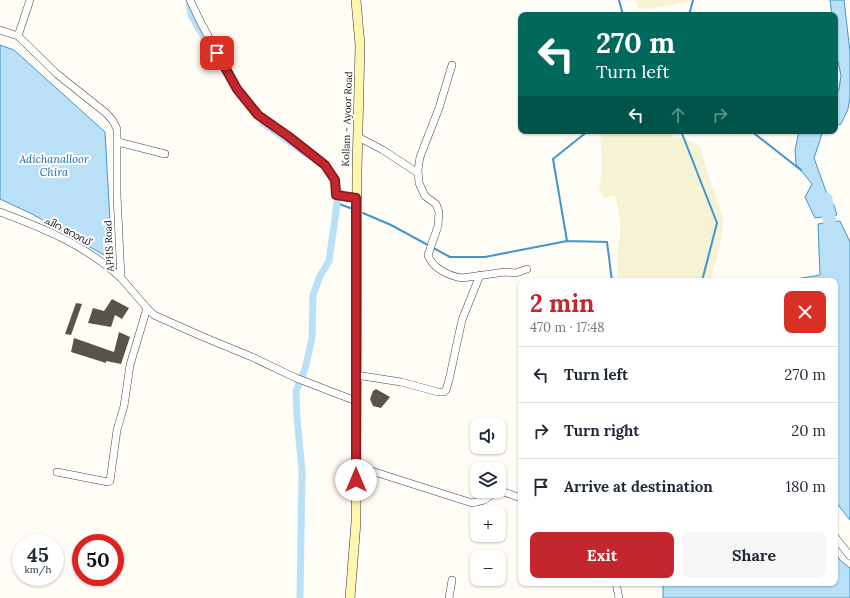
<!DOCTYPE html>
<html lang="en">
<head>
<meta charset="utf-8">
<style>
	:root { --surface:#fff; --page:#f6f6f7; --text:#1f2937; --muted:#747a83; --line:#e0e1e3; --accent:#c4262e }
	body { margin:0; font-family:Lora,"Noto Sans Malayalam",serif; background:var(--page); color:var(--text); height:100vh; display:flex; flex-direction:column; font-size:15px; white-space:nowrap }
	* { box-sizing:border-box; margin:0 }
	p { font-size:13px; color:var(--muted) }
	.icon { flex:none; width:22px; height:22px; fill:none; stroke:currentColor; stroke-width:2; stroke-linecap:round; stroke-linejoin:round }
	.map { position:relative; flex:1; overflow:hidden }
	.side { position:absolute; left:518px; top:278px; width:320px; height:308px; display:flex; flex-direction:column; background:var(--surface); border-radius:8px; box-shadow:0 1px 3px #0004 }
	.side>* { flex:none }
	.banner { position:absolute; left:518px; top:12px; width:320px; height:122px; border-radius:8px; box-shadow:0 1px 3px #0004; background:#00695c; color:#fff; overflow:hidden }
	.buttons { position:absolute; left:470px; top:418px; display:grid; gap:8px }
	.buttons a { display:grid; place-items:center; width:36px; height:36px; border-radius:8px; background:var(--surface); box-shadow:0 1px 3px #0004; font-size:20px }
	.speed { position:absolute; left:12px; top:534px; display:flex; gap:8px; font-size:20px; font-weight:700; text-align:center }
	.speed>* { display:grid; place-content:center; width:52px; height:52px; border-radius:50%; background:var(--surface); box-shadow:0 1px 3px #0004; line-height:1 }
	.speed small { font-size:10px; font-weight:400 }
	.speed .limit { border:6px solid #d22; background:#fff; color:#111 }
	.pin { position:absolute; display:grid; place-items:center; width:34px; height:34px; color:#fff; margin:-17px; border-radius:8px; box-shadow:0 2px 6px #0006 }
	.me { position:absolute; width:44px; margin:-22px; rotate:0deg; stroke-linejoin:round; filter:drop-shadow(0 0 3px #0008) }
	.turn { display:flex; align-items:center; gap:14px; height:84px; padding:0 12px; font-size:18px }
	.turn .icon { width:52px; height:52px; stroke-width:2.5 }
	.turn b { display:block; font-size:28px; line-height:34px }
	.lanes { display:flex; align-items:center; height:38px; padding:0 12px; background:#0003; justify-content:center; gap:20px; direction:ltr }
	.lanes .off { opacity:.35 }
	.round { display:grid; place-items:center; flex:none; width:42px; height:42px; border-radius:8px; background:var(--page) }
	.overview { display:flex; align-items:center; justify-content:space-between; height:68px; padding:0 12px }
	h1 { font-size:24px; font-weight:700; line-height:30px; color:var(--accent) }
	.primary-button { display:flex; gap:8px; margin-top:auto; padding:8px 12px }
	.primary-button a { flex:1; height:46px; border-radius:8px; background:var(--accent); color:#fff; font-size:16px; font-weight:700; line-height:46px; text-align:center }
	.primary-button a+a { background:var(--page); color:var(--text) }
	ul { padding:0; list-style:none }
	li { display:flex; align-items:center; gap:12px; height:56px; padding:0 12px; border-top:1px solid var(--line) }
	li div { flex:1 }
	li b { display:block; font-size:15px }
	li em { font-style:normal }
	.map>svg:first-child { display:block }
	.farmland { fill:#f6f3d4 }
	.water { fill:#b9e0f7; stroke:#3f96cf }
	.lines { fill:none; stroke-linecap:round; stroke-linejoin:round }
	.stream { stroke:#3f96cf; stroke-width:2 }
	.canal { stroke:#b9e0f7; stroke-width:7 }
	.river { stroke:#b9e0f7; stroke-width:13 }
	.building { fill:#5a524d }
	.street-casing { stroke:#444; stroke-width:8 }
	.secondary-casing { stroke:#333; stroke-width:10 }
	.street { stroke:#fff; stroke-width:7 }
	.secondary { stroke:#fff6b0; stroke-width:9 }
	.route-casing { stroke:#7f191e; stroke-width:10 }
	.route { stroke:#c4262e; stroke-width:7 }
	.labels { text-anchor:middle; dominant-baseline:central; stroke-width:4; stroke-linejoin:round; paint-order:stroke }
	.street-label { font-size:10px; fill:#111; stroke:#fff }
	.water-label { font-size:11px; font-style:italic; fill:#1768a6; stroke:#fff }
</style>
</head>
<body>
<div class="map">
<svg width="850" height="598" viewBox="0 0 850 598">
	<rect width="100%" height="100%" fill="#fffdf5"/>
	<path class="farmland" d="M635 0H694L668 6 639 9Z
		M600 131H671V137L685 138 700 146 707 171 724 221 719 249 710 281H617L618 249 621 226 615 195 604 198 599 189 602 171Z"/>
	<path class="water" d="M830 0H844L850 52V97L848 109 841 124 835 126V98L839 89 841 75 835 49V15H832Z
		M0 45 14 50 105 132 112 255H104L32 214 0 199Z
		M799 131H823L814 158 828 197 834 205 837 215 815 218 805 197 812 184 796 164 795 150Z
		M840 221 850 242V520L835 501V281H784L820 275 818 224Z
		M835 552 840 560 850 568V598H663V583H835Z"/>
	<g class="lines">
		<path class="stream" d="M619 0 623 15
			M689 15 693 0
			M681 131 717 223 702 281
			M751 131 801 170
			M337 203 350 208
			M363 213 391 225 450 257H485L567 241 607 242 612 281
			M567 241 553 159 588 131"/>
		<path class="canal" d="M189 0 191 15 220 65
			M263 123 305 153
			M300 598 302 471 297 418 296 391 305 369 312 338 313 295 320 276 329 261 339 190"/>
		<path class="river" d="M826 199 832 238"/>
	</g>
	<path class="building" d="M112 299 129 308 122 319 115 315 111 327 88 323 93 308 104 311Z
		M76 303 82 304 71 335 65 334Z
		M119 332 130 337 121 364 106 361V363L71 352 74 338 114 352Z
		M376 389 390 397 381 408 373 406 370 399 373 391Z"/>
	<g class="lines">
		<defs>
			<path id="street" d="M190 0 201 23 237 89 258 115 288 136 325 165 335 180 336 195 356 198
				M0 30 18 36 30 0
				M18 36 57 74 106 113 113 121 117 129V195L121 278 147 308 154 315 201 336 252 357 296 378 356 401
				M452 65 439 108 420 157 418 170 419 183 425 196 436 204 439 212 438 226 428 255C432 268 449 276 462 278L505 272 516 273 527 269
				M358 137 383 150 418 173
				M118 142 165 154
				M0 212C43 228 87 246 121 278
				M356 375 401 382 438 392H444L446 390 449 380 462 320 480 275
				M356 466 472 503 484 500 496 492 501 491 521 498
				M57 472 108 482 110 481 117 430 124 406 130 365 147 308
				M835 537 850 556
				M616 583 619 598
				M449 598 452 580"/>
			<path id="secondary" d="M350 598 356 522 357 170 360 45 356 0"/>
		</defs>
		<use href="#street" class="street-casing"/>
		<use href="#secondary" class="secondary-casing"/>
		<use href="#street" class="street"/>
		<use href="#secondary" class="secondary"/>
	</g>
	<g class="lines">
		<defs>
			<path id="route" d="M217 53 237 89 258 115 288 136 325 165 335 180 336 195 356 198V480"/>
		</defs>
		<use href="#route" class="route-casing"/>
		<use href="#route" class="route"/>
	</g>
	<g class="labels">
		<g class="street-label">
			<text transform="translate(347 119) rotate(-88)">Kollam - Ayoor Road</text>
			<text transform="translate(68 231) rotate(28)">ചിറ റോഡ്</text>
			<text transform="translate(109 246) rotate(-93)">APHS Road</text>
		</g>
		<g class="water-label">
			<text x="54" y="159">Adichanalloor<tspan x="54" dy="13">Chira</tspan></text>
		</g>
	</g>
</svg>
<div class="buttons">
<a><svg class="icon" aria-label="sound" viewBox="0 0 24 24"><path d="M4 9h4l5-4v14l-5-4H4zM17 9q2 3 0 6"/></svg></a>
<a><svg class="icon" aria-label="layers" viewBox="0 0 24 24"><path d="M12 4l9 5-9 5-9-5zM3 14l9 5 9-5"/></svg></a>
<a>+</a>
<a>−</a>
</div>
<div class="speed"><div>45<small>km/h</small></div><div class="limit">50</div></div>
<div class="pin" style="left:217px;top:53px;background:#d93025"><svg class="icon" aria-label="arrive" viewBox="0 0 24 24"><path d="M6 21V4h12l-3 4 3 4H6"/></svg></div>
<svg class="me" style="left:356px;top:480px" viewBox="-20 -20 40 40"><circle r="19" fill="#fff"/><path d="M0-13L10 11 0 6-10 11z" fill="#c4262e"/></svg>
<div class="banner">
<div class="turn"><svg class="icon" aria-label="left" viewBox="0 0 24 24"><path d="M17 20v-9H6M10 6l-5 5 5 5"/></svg><div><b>270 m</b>Turn left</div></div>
<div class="lanes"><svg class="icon" aria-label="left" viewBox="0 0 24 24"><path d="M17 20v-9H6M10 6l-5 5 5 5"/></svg><svg class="icon off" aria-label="ahead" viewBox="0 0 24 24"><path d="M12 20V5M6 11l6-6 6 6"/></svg><svg class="icon off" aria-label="right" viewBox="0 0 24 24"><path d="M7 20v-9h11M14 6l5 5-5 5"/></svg></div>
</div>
<section class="side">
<div class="overview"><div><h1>2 min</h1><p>470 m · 17:48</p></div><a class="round" style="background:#d93025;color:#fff"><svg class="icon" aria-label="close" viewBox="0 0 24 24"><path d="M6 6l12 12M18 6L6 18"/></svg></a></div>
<ul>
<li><svg class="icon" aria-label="left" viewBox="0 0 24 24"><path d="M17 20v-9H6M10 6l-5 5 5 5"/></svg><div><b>Turn left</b></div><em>270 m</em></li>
<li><svg class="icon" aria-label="right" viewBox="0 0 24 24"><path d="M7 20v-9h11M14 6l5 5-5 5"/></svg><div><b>Turn right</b></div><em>20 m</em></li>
<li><svg class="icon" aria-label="arrive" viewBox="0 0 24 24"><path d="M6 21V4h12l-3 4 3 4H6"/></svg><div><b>Arrive at destination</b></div><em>180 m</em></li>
</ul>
<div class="primary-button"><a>Exit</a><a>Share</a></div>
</section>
</div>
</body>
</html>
